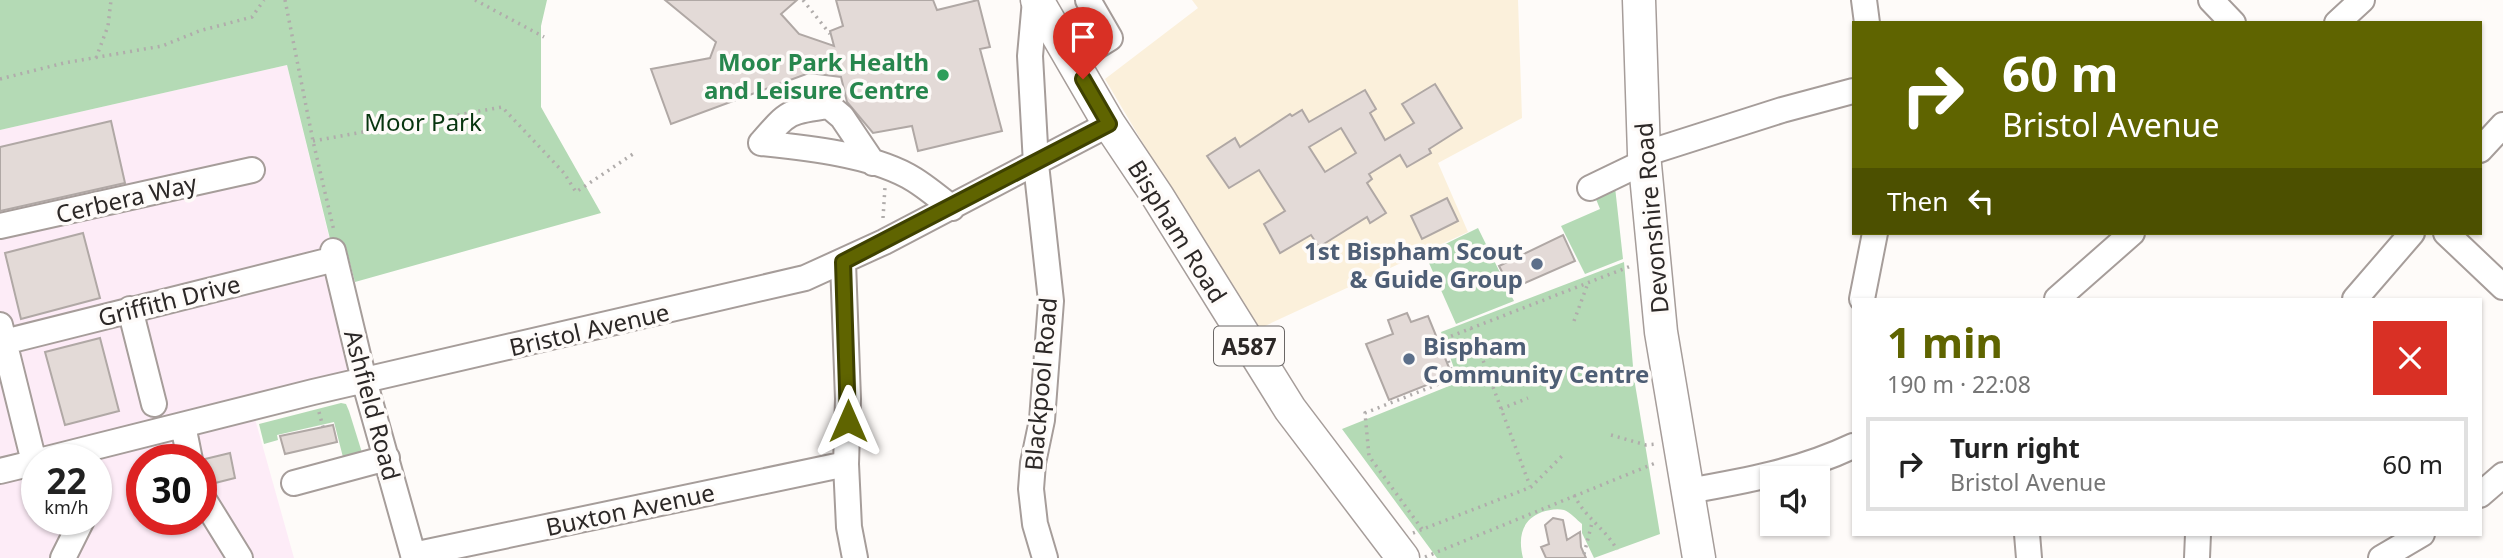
<!DOCTYPE html>
<html lang="en">
<head>
<meta charset="utf-8">
<style>
	:root { --surface:#fff; --page:#f6f6f6; --text:#222; --muted:#767676; --line:#e0e0e0; --accent:#5f6400 }
	body { margin:0; font-family:"Noto Sans",sans-serif; background:var(--page); color:var(--text); height:100vh; display:flex; flex-direction:column; font-size:26px; white-space:nowrap }
	* { box-sizing:border-box; margin:0 }
	p { font-size:23px; color:var(--muted) }
	.icon { flex:none; width:38px; height:38px; fill:none; stroke:currentColor; stroke-width:2; stroke-linecap:round; stroke-linejoin:round }
	.map { position:relative; flex:1; overflow:hidden }
	.sheet { position:absolute; left:1852px; top:298px; width:630px; height:238px; display:flex; flex-direction:column; background:var(--surface); border-radius:0px; box-shadow:0 2px 5px #0004 }
	.sheet>* { flex:none }
	.top-card { position:absolute; left:1852px; top:21px; width:630px; height:214px; border-radius:0px; box-shadow:0 2px 5px #0004; background:#5f6400; color:#fff; overflow:hidden }
	.fabs { position:absolute; left:1760px; top:466px; display:grid; gap:14px }
	.fabs a { display:grid; place-items:center; width:70px; height:70px; border-radius:0px; background:var(--surface); box-shadow:0 2px 5px #0004; font-size:35px }
	.speed { position:absolute; left:21px; top:444px; display:flex; gap:14px; font-size:35px; font-weight:700; text-align:center }
	.speed>* { display:grid; place-content:center; width:91px; height:91px; border-radius:50%; background:var(--surface); box-shadow:0 2px 5px #0004; line-height:1 }
	.speed small { font-size:18px; font-weight:400 }
	.speed .limit { border:10px solid #d22; background:#fff; color:#111 }
	.pin { position:absolute; display:grid; place-items:center; width:60px; height:60px; color:#fff; margin:-72px -30px; border-radius:50% 50% 50% 0; rotate:-45deg; box-shadow:0 0 7px #0007 }
	.pin .icon { rotate:45deg }
	.me { position:absolute; width:77px; margin:-38px; rotate:0deg; stroke-linejoin:round; filter:drop-shadow(0 0 5px #0008) }
	.turn { display:flex; align-items:center; gap:24px; height:147px; padding:0 35px; font-size:32px }
	.turn .icon { width:91px; height:91px; stroke-width:2.5 }
	.turn b { display:block; font-size:49px; line-height:60px }
	.then { display:flex; align-items:center; height:66px; padding:0 35px; background:#0003; gap:14px; font-size:26px }
	.round { display:grid; place-items:center; flex:none; width:74px; height:74px; border-radius:0px; background:var(--page) }
	.summary { display:flex; align-items:center; justify-content:space-between; height:119px; padding:0 35px }
	h1 { font-size:42px; font-weight:700; line-height:52px; color:var(--accent) }
	ul { padding:0; list-style:none }
	li { display:flex; align-items:center; gap:21px; height:94px; margin:0 14px 10px; padding:0 21px; border:4px solid var(--line); border-radius:0px }
	li div { flex:1 }
	li b { display:block; font-size:26px }
	li em { font-style:normal }
	.map>svg:first-child { display:block }
	.industrial { fill:#fdecf7; fill-rule:evenodd }
	.education { fill:#fbf0db }
	.green { fill:#b4dab5 }
	.building { fill:#e3dad7; stroke:#b0a8a5; stroke-width:2; fill-rule:evenodd }
	.lines { fill:none; stroke-linecap:round; stroke-linejoin:round }
	.minor-casing { stroke:#a69d9a; stroke-width:28 }
	.major-casing { stroke:#a69d9a; stroke-width:35 }
	.path { stroke:#b0acab; stroke-width:3.5; stroke-dasharray:2 5; stroke-linecap:butt }
	.minor { stroke:#fff; stroke-width:24 }
	.major { stroke:#fff; stroke-width:32 }
	.route-casing { stroke:#3e4100; stroke-width:18 }
	.route { stroke:#5f6400; stroke-width:12 }
	.leisure-dot { fill:#2e9e5b; stroke:#fefbf9; stroke-width:2.5 }
	.service-dot { fill:#5c6f8a; stroke:#fefbf9; stroke-width:2.5 }
	.labels { text-anchor:middle; dominant-baseline:central; stroke-width:7; stroke-linejoin:round; paint-order:stroke }
	.shield { fill:#fefbf9; stroke:#6b6766; stroke-width:2 }
	.shield-label { font-size:23px; font-weight:bold; fill:#2c2827 }
	.leisure-label { font-size:24px; font-weight:bold; fill:#27864d; stroke:#fefbf9; text-anchor:end }
	.park-label { font-size:24px; fill:#07350f; stroke:#fefbf9 }
	.street-label { font-size:24px; fill:#2c2827; stroke:#fefbf9 }
	.service-label { font-size:24px; font-weight:bold; fill:#4e5e75; stroke:#fefbf9; text-anchor:end }
</style>
</head>
<body>
<div class="map">
<svg width="2503" height="558" viewBox="0 0 2503 558">
	<rect width="100%" height="100%" fill="#fefbf9"/>
	<path class="industrial" d="M287 65 364 380 252 408 294 558H0V130ZM37 460H96V520H37ZM142 460H201V520H142Z"/>
	<path class="education" d="M1192 0H1518L1522 118 1438 163 1468 232 1254 331 1105 79 1198 8Z"/>
	<path class="green" d="M0 0H547L541 26V107L601 213 355 282 346 248 333 251 287 65 0 130Z
		M1615 187 1623 259 1585 274 1561 226 1600 209 1594 194Z
		M1478 228 1514 301 1456 324 1425 254Z
		M1624 262 1634 378 1660 534 1594 558 1582 533V524C1577 520 1570 512 1564 510 1557 508 1548 510 1542 512 1521 520 1518 538 1523 558H1437L1342 429 1459 382 1441 332Z
		M341 403 346 404 349 411 364 459 345 465 334 422 277 435 278 440 264 444 259 424Z"/>
	<path class="building" d="M665 0H797L781 14 799 34 834 46 830 31 843 26 836 0H933L937 10 978 0 990 47 980 49 1002 131 918 151 912 126 873 133 847 102 841 77 809 73 671 124 651 69 710 58 716 42Z
		M1435 84 1462 128 1429 149 1431 153 1407 167 1400 155 1369 174 1372 179 1367 183 1386 213 1370 223 1367 217 1319 247 1311 235 1280 253 1264 224 1285 211 1259 170 1229 188 1207 156 1235 138 1240 147 1290 114 1292 116 1302 110 1309 122 1365 90 1376 109 1370 113 1385 140 1414 123 1402 104ZM1341 128 1356 153 1325 172 1309 147Z
		M111 121 125 183 0 211V147Z
		M1447 198 1458 221 1422 239 1411 216Z
		M83 233 100 298 21 319 5 253Z
		M1563 235 1575 261 1511 289 1499 266Z
		M1407 313 1411 322 1428 316 1452 375 1389 400 1366 344 1393 334 1388 320Z
		M100 338 119 411 65 425 45 352Z
		M333 425 337 442 285 454 280 436Z
		M230 453 235 478 211 484 205 459Z
		M1553 518 1563 520 1567 540 1580 532 1581 547 1586 558H1546L1541 547 1549 544 1545 525Z"/>
	<g class="lines">
		<defs>
			<path id="minor" d="M1035 0 1030 56 1036 164 1051 301 1042 420 1033 463 1031 489 1035 524 1045 558
				M1864 0 1867 23
				M2211 0 2233 23
				M2337 23 2362 0
				M1073 61 1110 38 1088 0
				M761 143C807 148 867 154 908 176 923 184 938 197 952 208
				M761 143C788 112 788 111 829 106L842 117 873 163
				M2480 150 2503 125
				M1644 154 1782 110 1853 91
				M1590 188 1644 162
				M0 226 252 170
				M2446 233 2503 287
				M333 251 364 380 414 558
				M843 262 848 399 846 464 849 527 855 558
				M1862 299 1875 233
				M2057 299 2132 233
				M2355 299 2412 233
				M130 309 154 404
				M0 325 34 462
				M0 343 335 259
				M183 425 190 460
				M43 460 313 392 805 278 884 242 1109 124
				M0 471 37 462
				M294 483 387 458
				M1688 491C1745 481 1800 471 1853 446
				M201 495 240 558
				M2480 495 2503 475
				M2027 534 2029 558
				M413 555 846 464
				M63 558 82 520
				M2197 558 2198 534
				M2381 558 2422 534"/>
			<path id="major" d="M1037 0 1109 124 1158 197 1290 409 1403 558
				M1639 0 1644 154 1661 332 1699 558"/>
		</defs>
		<use href="#minor" class="minor-casing"/>
		<use href="#major" class="major-casing"/>
		<path class="path" d="M285 0 313 141 334 231
			M475 0 544 37
			M803 0 830 34
			M96 58 108 26 111 0
			M0 79 64 63 162 46 199 31 252 17 264 0
			M313 141 502 107 564 173 576 192 636 152
			M883 218 885 187
			M1574 321 1588 283
			M1471 328 1530 486
			M1501 409 1528 398
			M319 412 323 427
			M1611 435 1646 445 1658 444
			M1574 495C1586 519 1606 529 1617 550
			M1422 529 1369 456 1365 413 1454 378 1441 340 1631 266
			M1413 533 1531 487 1563 455
			M1584 554 1592 523
			M1425 557 1658 462"/>
		<use href="#minor" class="minor"/>
		<use href="#major" class="major"/>
	</g>
	<g class="lines">
		<defs>
			<path id="route" d="M848 421 843 262 1109 124 1083 79"/>
		</defs>
		<use href="#route" class="route-casing"/>
		<use href="#route" class="route"/>
	</g>
	<circle class="leisure-dot" cx="943" cy="75" r="7"/>
	<g class="service-dot">
		<circle cx="1537" cy="264" r="7"/>
		<circle cx="1409" cy="359" r="7"/>
	</g>
	<g class="labels">
		<rect class="shield" x="1214" y="326.5" width="70" height="39" rx="5"/>
		<g class="shield-label">
			<text x="1249" y="346">A587</text>
		</g>
		<g class="leisure-label">
			<text x="929" y="61">Moor Park Health<tspan x="929" dy="28">and Leisure Centre</tspan></text>
		</g>
		<g class="park-label">
			<text x="423" y="121">Moor Park</text>
		</g>
		<g class="street-label">
			<text transform="translate(126 198) rotate(-13)">Cerbera Way</text>
			<text transform="translate(1651 218) rotate(-95)">Devonshire Road</text>
			<text transform="translate(1178 231) rotate(58)">Bispham Road</text>
			<text transform="translate(169 300) rotate(-14)">Griffith Drive</text>
			<text transform="translate(589 329) rotate(-13)">Bristol Avenue</text>
			<text transform="translate(1040 384) rotate(-85)">Blackpool Road</text>
			<text transform="translate(373 405) rotate(75)">Ashfield Road</text>
			<text transform="translate(630 509) rotate(-12)">Buxton Avenue</text>
		</g>
		<g class="service-label">
			<text x="1523" y="250">1st Bispham Scout<tspan x="1523" dy="28">&amp; Guide Group</tspan></text>
			<text x="1423" y="345" text-anchor="start">Bispham<tspan x="1423" dy="28">Community Centre</tspan></text>
		</g>
	</g>
</svg>
<div class="fabs">
<a><svg class="icon" aria-label="sound" viewBox="0 0 24 24"><path d="M4 9h4l5-4v14l-5-4H4zM17 9q2 3 0 6"/></svg></a>
</div>
<div class="speed"><div>22<small>km/h</small></div><div class="limit">30</div></div>
<div class="pin" style="left:1083px;top:79px;background:#d93025"><svg class="icon" aria-label="arrive" viewBox="0 0 24 24"><path d="M6 21V4h12l-3 4 3 4H6"/></svg></div>
<svg class="me" style="left:848px;top:421px" viewBox="-20 -20 40 40"><path d="M0-17L14 15 0 8-14 15z" fill="#5f6400" stroke="#fff" stroke-width="4"/></svg>
<div class="top-card">
<div class="turn"><svg class="icon" aria-label="right" viewBox="0 0 24 24"><path d="M7 20v-9h11M14 6l5 5-5 5"/></svg><div><b>60 m</b>Bristol Avenue</div></div>
<div class="then">Then<svg class="icon" aria-label="left" viewBox="0 0 24 24"><path d="M17 20v-9H6M10 6l-5 5 5 5"/></svg></div>
</div>
<section class="sheet">
<div class="summary"><div><h1>1 min</h1><p>190 m · 22:08</p></div><a class="round" style="background:#d93025;color:#fff"><svg class="icon" aria-label="close" viewBox="0 0 24 24"><path d="M6 6l12 12M18 6L6 18"/></svg></a></div>
<ul>
<li><svg class="icon" aria-label="right" viewBox="0 0 24 24"><path d="M7 20v-9h11M14 6l5 5-5 5"/></svg><div><b>Turn right</b><p>Bristol Avenue</p></div><em>60 m</em></li>
</ul>
</section>
</div>
</body>
</html>
